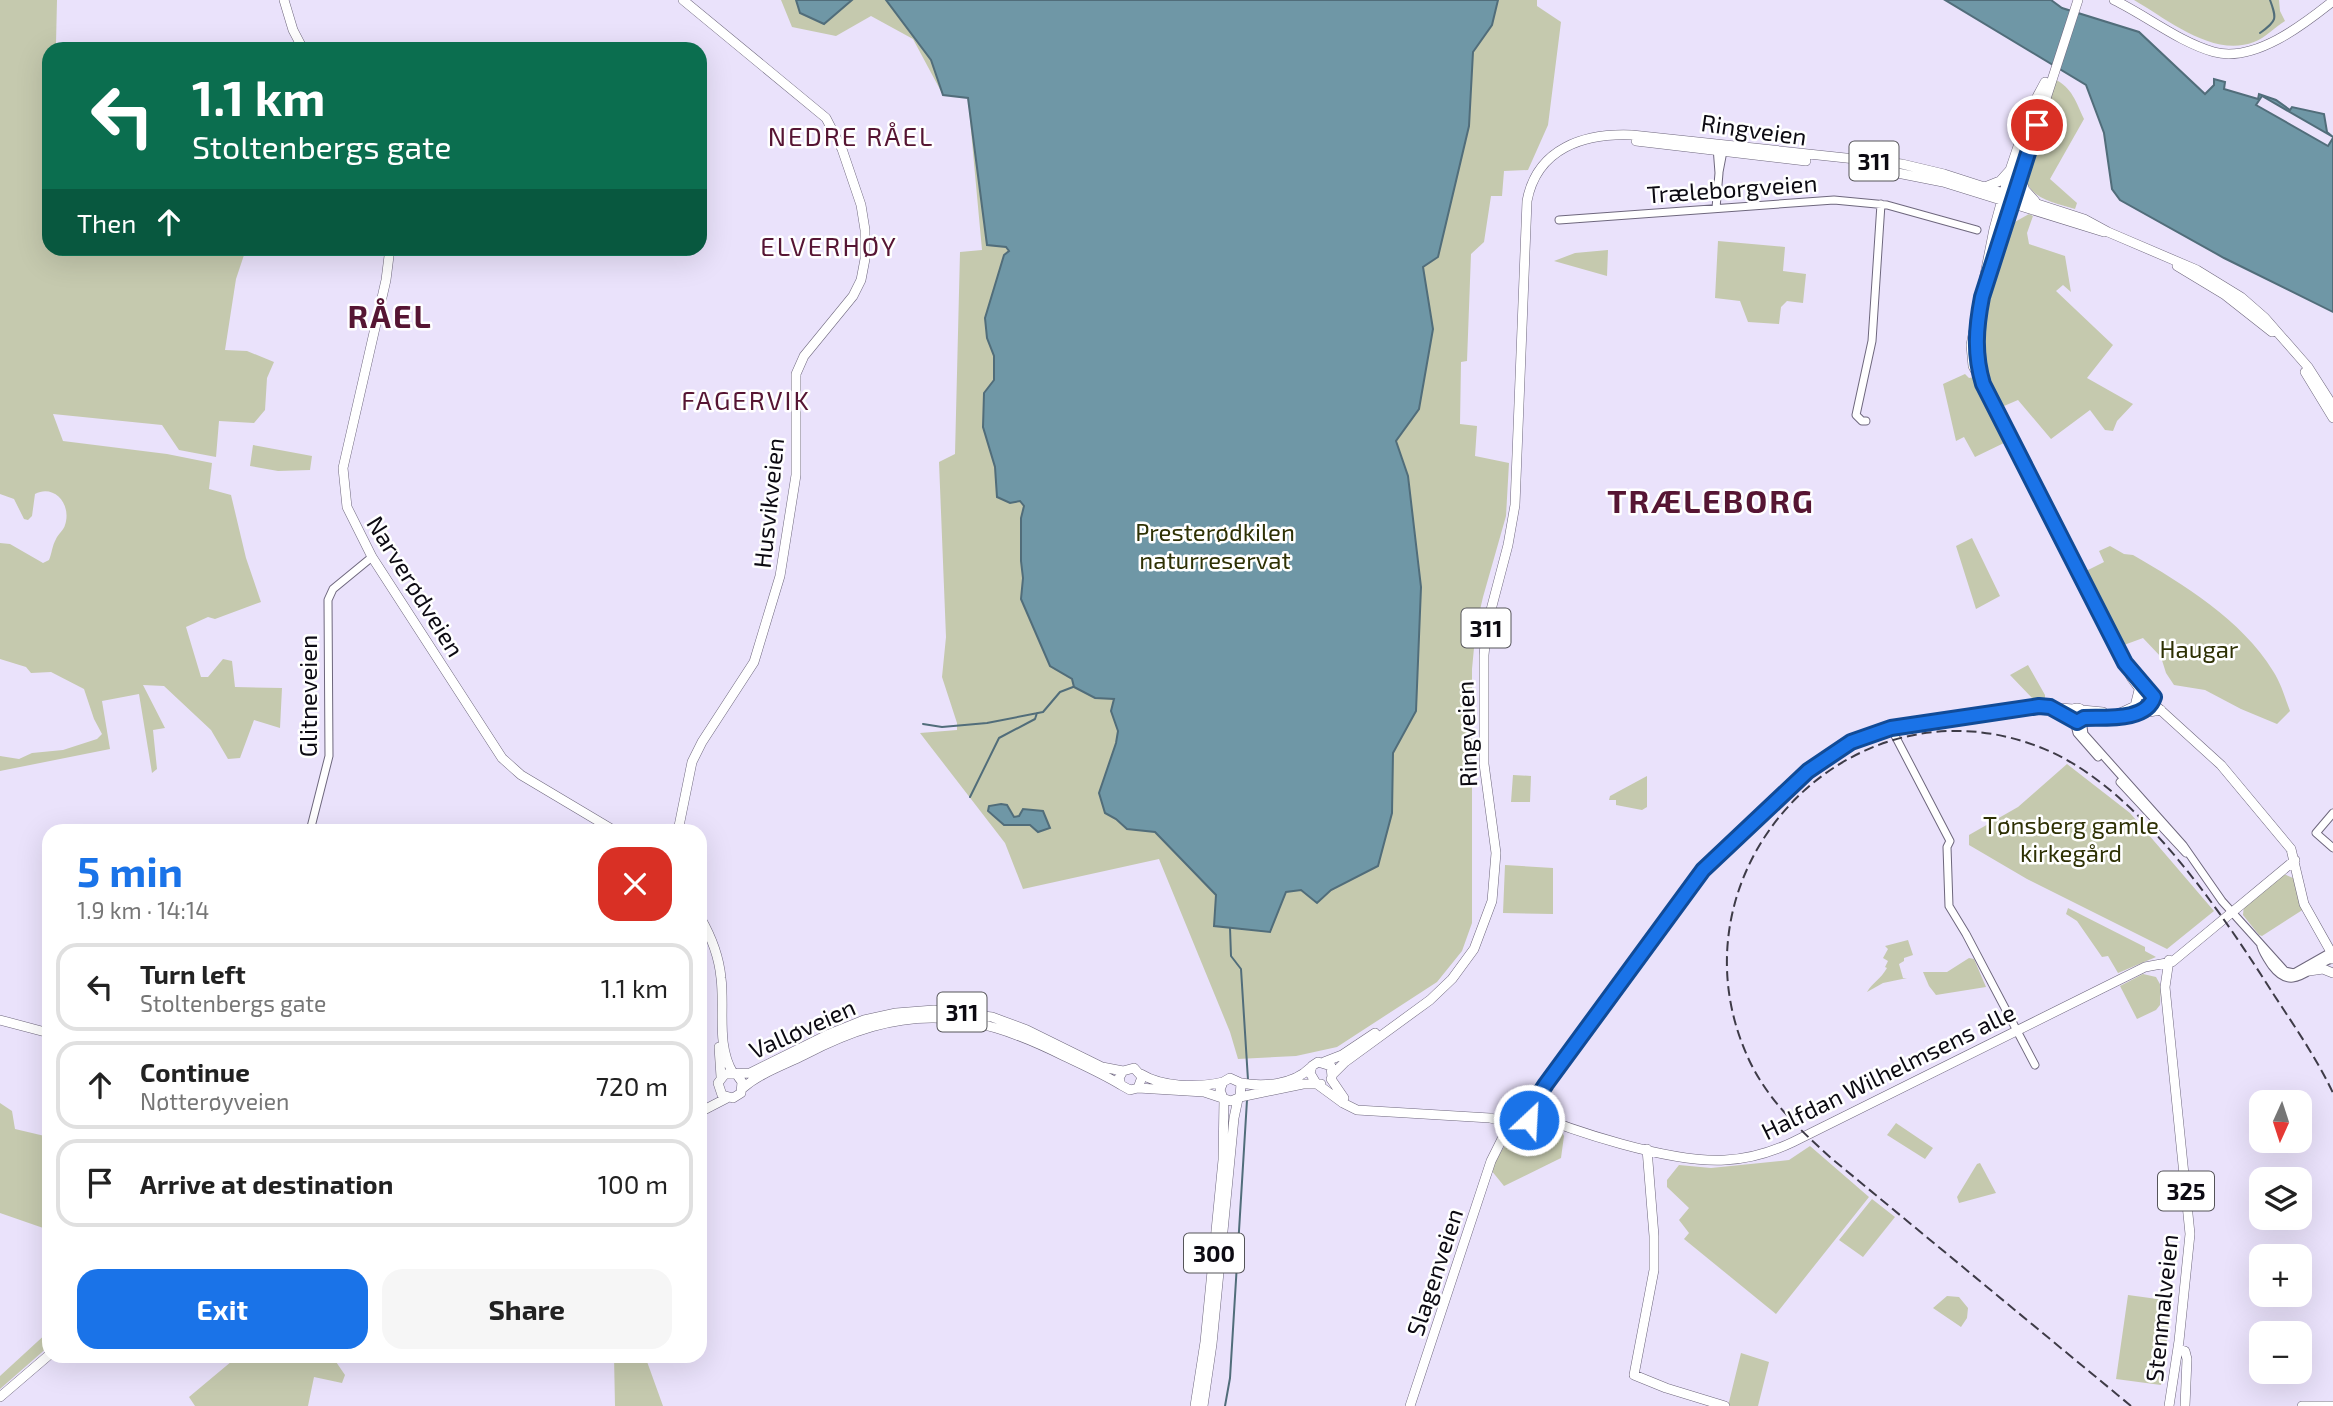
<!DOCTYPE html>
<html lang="en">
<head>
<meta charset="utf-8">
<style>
	:root { --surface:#fff; --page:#f6f6f6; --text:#222; --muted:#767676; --line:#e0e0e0; --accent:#1a73e8 }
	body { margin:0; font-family:"Exo 2",sans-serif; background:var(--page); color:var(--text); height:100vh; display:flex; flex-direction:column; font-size:26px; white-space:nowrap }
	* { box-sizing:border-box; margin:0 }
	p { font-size:23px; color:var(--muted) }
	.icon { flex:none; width:38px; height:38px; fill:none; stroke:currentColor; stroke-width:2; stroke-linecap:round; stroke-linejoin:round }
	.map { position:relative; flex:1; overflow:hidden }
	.drawer { position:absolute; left:42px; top:824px; width:665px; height:539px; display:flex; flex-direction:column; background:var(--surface); border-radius:21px; box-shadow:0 7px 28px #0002 }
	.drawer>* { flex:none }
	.hud { position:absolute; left:42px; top:42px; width:665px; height:214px; border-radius:21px; box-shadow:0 7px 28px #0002; background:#0b6e4f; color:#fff; overflow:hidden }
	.needle { width:46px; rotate:183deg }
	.tools { position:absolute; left:2249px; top:1090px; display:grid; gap:14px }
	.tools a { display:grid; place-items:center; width:63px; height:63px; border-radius:14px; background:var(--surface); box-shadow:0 7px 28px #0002; font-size:35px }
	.pin { position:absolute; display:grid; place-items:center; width:60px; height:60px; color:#fff; margin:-30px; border:4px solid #fff; border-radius:50%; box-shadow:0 2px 7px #0007 }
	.me { position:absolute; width:77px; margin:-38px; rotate:25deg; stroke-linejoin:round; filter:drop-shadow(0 0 5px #0008) }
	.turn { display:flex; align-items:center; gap:24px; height:147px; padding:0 35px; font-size:32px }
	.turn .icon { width:91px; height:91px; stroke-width:2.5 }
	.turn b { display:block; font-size:49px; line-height:60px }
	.then { display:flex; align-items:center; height:66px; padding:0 35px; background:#0003; gap:14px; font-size:26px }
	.round { display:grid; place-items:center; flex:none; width:74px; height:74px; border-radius:21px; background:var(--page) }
	.summary { display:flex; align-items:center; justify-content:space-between; height:119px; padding:0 35px }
	h1 { font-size:42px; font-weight:700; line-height:52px; color:var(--accent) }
	.cta { display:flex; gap:14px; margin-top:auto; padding:14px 35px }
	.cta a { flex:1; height:80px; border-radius:21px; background:var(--accent); color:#fff; font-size:28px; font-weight:700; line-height:80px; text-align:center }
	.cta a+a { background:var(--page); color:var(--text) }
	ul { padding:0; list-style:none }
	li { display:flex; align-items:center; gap:21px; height:88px; margin:0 14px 10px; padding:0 21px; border:4px solid var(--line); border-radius:21px }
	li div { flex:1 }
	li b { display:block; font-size:26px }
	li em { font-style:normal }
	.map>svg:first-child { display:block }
	.green { fill:#c5c9ae }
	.water { fill:#6f97a6; stroke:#516d7a; stroke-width:2 }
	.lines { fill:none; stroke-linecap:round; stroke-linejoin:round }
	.stream { stroke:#516d7a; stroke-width:2 }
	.minor-casing { stroke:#6e677d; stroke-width:9 }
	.major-casing { stroke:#6e677d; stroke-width:10 }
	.minor { stroke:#fff; stroke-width:7 }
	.major { stroke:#fff; stroke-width:9 }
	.rail { stroke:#3e3b47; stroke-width:2; stroke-dasharray:10 5; stroke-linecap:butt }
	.route-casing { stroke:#114b97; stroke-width:18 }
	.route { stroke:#1a73e8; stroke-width:12 }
	.labels { text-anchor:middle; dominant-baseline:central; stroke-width:5; stroke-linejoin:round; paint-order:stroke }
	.shield { fill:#fff; stroke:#555459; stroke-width:2 }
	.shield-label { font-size:23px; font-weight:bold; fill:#0c0a12 }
	.street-label { font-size:24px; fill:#0c0a12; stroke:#fff }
	.park-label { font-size:24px; fill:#2e3104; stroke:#fff }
	.neighbourhood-label { font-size:26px; letter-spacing:2px; fill:#561533; stroke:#fff }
	.district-label { font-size:32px; font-weight:bold; letter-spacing:2px; fill:#561533; stroke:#fff }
</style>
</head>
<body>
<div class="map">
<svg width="2333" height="1406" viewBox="0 0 2333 1406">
	<rect width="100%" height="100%" fill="#eae2fb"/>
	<path class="green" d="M0 0H57L56 44 61 49H49V248L246 249 236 279 225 350 247 351 274 362 267 378 265 410 254 423 219 421 216 457 179 450 162 425 53 414 63 441 167 454 212 463 209 489 231 495 246 558 261 602 215 619 208 617 186 627 201 677H208L223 659 232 661 235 687 282 688 280 728 254 720 240 758 228 759 211 730 164 686 143 685 165 728 153 730 157 769 152 773 139 694 102 701 110 749 0 771V756L19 759 32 753 63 750 97 739 102 734 94 719 84 689 51 672 31 673 26 667 0 659V543L10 544 43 563 49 560C52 553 52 546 56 539 58 534 64 530 65 525 72 504 54 484 35 494L32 516 28 520 24 519 14 499 0 494Z
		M781 0H1537V6L1561 22 1548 125 1528 170 1504 171 1502 196H1491L1484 242 1471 254 1467 361 1461 362 1460 424 1477 426 1475 456 1509 463 1506 516 1483 597 1476 627 1472 669V923L1462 951 1437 982 1337 1047 1296 1056 1238 1059 1230 1032 1159 859 1023 889 1005 843 920 733 957 730V723L942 677 946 637 939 462 955 454 960 252 982 250 968 98 943 95 913 39 871 16 836 36 792 27Z
		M2134 0H2279L2280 11 2285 21C2275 27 2265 38 2254 42 2213 58 2167 19 2134 0Z
		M2054 79C2072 87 2076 102 2084 119L2050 179 2077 203 2075 209C2052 202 2026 199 2025 171Z
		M2029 214 2033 216 2027 233 2029 244 2065 256 2071 292 2063 285 2056 291 2113 345 2087 378 2133 404 2117 421 2113 431 2105 430 2090 410 2051 439 2018 400 1997 409 1981 374 1976 355 1994 272 2013 223Z
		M1718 241 1785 247 1783 271 1806 274 1803 303 1787 301 1781 307 1779 324 1748 322 1740 301 1715 298Z
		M1608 250 1607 276 1554 261 1575 253Z
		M1965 374 1969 378 1974 377 2006 442 1975 457 1964 437 1956 441 1943 384Z
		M253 445 312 456 310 470 278 471 250 466Z
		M1972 538 2000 596 1976 609 1956 546Z
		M2110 546 2124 554 2133 555C2183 584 2242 620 2273 671 2281 683 2285 698 2290 711L2277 724 2241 709 2205 690 2174 685 2166 673 2161 657 2143 638 2124 645 2121 642 2084 572 2104 562 2099 551Z
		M2028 665 2045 695V700H2034L2010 675Z
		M2067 764 2130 813 2214 911 2167 949 2027 879 1969 845V835L2018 807Z
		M1513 775 1531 776 1530 802H1511Z
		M1647 776V807L1642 810 1616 805V800H1609L1610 796Z
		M1505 865 1553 868V914L1503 913Z
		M2284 874 2293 878 2304 909 2262 936 2259 935 2243 915 2244 904Z
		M2068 908 2145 947V951L2156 957 2118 973 2108 956 2102 957 2077 921 2066 914Z
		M1908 940 1913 955 1904 958V961L1899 964 1903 978H1907L1883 983 1867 992C1873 982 1880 980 1887 968L1885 967 1888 961 1883 958 1888 949 1885 946Z
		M1969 958 1974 959 1986 987 1936 995 1929 986 1923 972H1947Z
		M2143 974 2156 977 2161 986 2160 1005 2156 1010 2137 1019 2120 986Z
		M0 1103 12 1111 15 1129 49 1137V1230L0 1213Z
		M1896 1123 1933 1148 1925 1159 1887 1135Z
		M1538 1125 1560 1128 1564 1136 1561 1158 1504 1186 1491 1170C1502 1149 1512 1129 1538 1125Z
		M1810 1146 1869 1197 1776 1314 1684 1239 1689 1233 1679 1220 1689 1208 1667 1187V1180L1679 1165 1711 1168 1789 1160Z
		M1980 1163 1996 1193 1959 1203 1957 1197 1977 1164Z
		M1872 1199 1895 1217 1863 1257 1839 1240Z
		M2128 1295 2172 1301 2161 1385 2116 1379Z
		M1947 1296 1959 1297 1968 1308 1967 1318 1961 1327 1933 1308Z
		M49 1331V1346L0 1389V1376Z
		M1741 1353 1769 1362 1758 1406H1728Z
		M238 1356H332L345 1375 342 1383 314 1377 308 1406H195L189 1397Z
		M614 1356H645L663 1406H615Z"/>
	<path class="water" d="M796 0H852L824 24 800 13Z
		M886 0H1498L1492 25 1473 52 1469 126 1438 257 1423 267 1433 329 1419 409 1396 441 1408 476 1421 587 1416 711 1393 753 1392 813 1378 866 1331 890 1317 903 1301 890 1286 892 1270 932 1214 926 1216 895 1155 832 1127 829 1116 819 1105 813 1099 793 1116 743 1118 731 1111 711 1114 699 1095 698 1074 687 1072 679 1050 666 1021 599 1023 578 1021 561V518L1024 506 1020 501 1010 503 997 497 995 467 983 427 984 393 994 380V356L987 338 985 318 1004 255 1009 251 1006 247 987 245 968 98 943 95 931 60Z
		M1945 0H2051L2062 8 2139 32 2205 94 2214 85V79L2225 82 2224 89 2258 99 2259 94 2276 100 2290 110 2292 107 2324 114 2327 132 2333 137 2262 96 2256 105 2328 146 2333 138V312L2224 258 2120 200 2112 189 2104 133 2086 85Z
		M1001 804 1007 805 1014 817 1019 816 1023 809 1043 811 1050 828 1038 832 1030 825H1004L988 811 989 806Z"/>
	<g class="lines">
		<path class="stream" d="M2260 33C2277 21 2277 19 2270 0
			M923 724 942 727 987 723 1043 712 1060 692 1073 687
			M970 797 999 738 1035 719 1037 713
			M1230 928 1231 956 1241 969 1248 1080
			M1225 1406 1230 1378 1247 1100"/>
		<defs>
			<path id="minor" d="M1719 172 1724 146
				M1716 208 1719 173 1717 147
				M1559 220 1834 200 1887 205 1977 230
				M1866 421H1862L1856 415 1872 341 1881 204
				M2082 720 2084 734 2183 845 2222 901 2285 971 2294 973 2331 952
				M2074 721 2077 733 2098 757
				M1891 728 1950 841 1947 847 1949 906 1966 934 2035 1065
				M2120 782 2186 853
				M2333 813 2316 833 2333 848
				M310 831 329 756 328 600 333 589 372 557
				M2261 946C2263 953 2268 960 2272 966 2293 994 2309 966 2332 959"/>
			<path id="major" d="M284 0 293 30 303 49
				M2114 0C2147 16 2179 42 2214 52 2254 63 2303 25 2333 1
				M2045 82 2031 108 2010 170 1994 229 1971 345 1973 366 2131 677 2144 695 2221 765 2291 849 2304 904 2331 952
				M1636 141 1806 161
				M1862 166 1943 182 2104 232
				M2020 177 2025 190 2035 201
				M1985 187 2000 181 2009 171
				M390 248 386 280 343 468 347 507 372 557 502 758 521 775 615 831
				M1992 265 2078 0
				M2177 266 2225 295 2272 332
				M2305 372 2333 418
				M2070 715a7 7 0 1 1 14 0a7 7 0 1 1-14 0Z
				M2082 710 2103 712
				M2120 713 2135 706 2139 690
				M2084 718 2124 716 2161 710
				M678 831 692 762 702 742 754 662 780 576 796 475V374L804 356 853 296 861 280 865 259V230L861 205 842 149 826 118 683 0
				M700 917C711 936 719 956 721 978 725 1009 716 1045 733 1073
				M2332 959H2333
				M2169 960 2165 987 2190 1234 2179 1341 2169 1406
				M2309 971 2323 969 2333 973
				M0 1020 49 1033
				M719 1047 721 1077
				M1324 1062 1342 1055 1375 1033
				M1141 1074C1162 1087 1198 1088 1223 1082
				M1333 1074 1345 1062 1430 1000 1452 979 1474 949 1492 901 1496 853 1484 764V655L1487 625 1508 545 1515 505 1527 201C1537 148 1584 133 1632 135L1902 164 1944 174 2084 219 2108 232 2197 270 2241 297 2265 318 2308 367 2333 406
				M737 1075 742 1082 741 1093 733 1098 722 1095 718 1083 725 1074 750 1073 827 1035 864 1020 896 1013 934 1010 992 1017 1027 1030 1102 1067 1123 1071 1134 1068 1142 1077 1138 1088 1130 1090 1121 1085 1119 1078 1123 1071
				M1331 1079 1344 1098
				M1241 1083C1263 1087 1293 1085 1310 1068
				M1316 1083 1310 1073 1312 1066 1318 1062 1331 1066 1332 1077
				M1317 1084 1343 1103 1357 1110 1490 1118 1511 1123
				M743 1088C760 1073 784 1065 804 1055 902 1004 966 1007 1064 1056 1083 1065 1103 1074 1121 1085
				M1138 1088 1204 1092 1231 1101 1240 1097 1241 1083 1230 1078 1223 1082 1220 1090 1223 1098
				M1240 1097 1303 1084H1321
				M700 1112 727 1098
				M1527 1113 1703 870 1791 787 1826 758 1863 737 1914 722 2035 706 2073 709
				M1528 1113 1529 1120 1525 1126 1517 1127 1511 1123 1512 1113 1521 1109C1572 1131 1669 1163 1725 1160 1749 1159 1772 1152 1793 1142L2145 967 2172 962 2295 860
				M1647 1149 1654 1236V1270L1634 1375 1666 1388 1725 1406
				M2178 1349 2185 1351 2187 1359 2185 1406
				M0 1397 49 1355
				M1195 1406 1205 1342 1223 1160 1224 1099
				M1203 1406 1212 1344 1234 1118 1238 1099
				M1410 1406 1491 1161 1503 1137 1513 1125
				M2302 1406H2333"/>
		</defs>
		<use href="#minor" class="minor-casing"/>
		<use href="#major" class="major-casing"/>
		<use href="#minor" class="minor"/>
		<use href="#major" class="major"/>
		<path class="rail" d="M2131 1406 1831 1158C1799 1129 1769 1101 1750 1062 1659 871 1853 665 2049 751 2140 791 2222 913 2274 995 2295 1027 2317 1059 2333 1093"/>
	</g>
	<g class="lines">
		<defs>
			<path id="route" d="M1529 1120 1527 1113 1546 1084 1703 870 1808 771 1851 742 1891 728 2039 706 2050 707 2077 722 2084 718C2104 717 2146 722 2154 697L2125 663 1983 384C1974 354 1976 328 1982 297L2037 125"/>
		</defs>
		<use href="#route" class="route-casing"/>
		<use href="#route" class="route"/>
	</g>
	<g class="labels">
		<g class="shield">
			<rect x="1849.5" y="141.5" width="49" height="39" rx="5"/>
			<rect x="1461.5" y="608.5" width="49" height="39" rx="5"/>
			<rect x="937.5" y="992.5" width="49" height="39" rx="5"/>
			<rect x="2158" y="1171.5" width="56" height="39" rx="5"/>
			<rect x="1184" y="1233.5" width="60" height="39" rx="5"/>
		</g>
		<g class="shield-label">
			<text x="1874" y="161">311</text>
			<text x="1486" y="628">311</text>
			<text x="962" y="1012">311</text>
			<text x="2186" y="1191">325</text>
			<text x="1214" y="1253">300</text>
		</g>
		<g class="street-label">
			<text transform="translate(1754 129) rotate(8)">Ringveien</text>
			<text transform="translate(1732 188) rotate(-4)">Træleborgveien</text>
			<text transform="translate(768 503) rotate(-84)">Husvikveien</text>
			<text transform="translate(416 586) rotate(58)">Narverødveien</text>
			<text transform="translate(307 696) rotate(-90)">Glitneveien</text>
			<text transform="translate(1466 734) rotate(-92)">Ringveien</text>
			<text transform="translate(802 1028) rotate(-24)">Valløveien</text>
			<text transform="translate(1888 1071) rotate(-26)">Halfdan Wilhelmsens alle</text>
			<text transform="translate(1434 1272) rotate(-72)">Slagenveien</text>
			<text transform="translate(2161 1308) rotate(-84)">Stenmalveien</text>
		</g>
		<g class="park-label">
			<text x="1215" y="531">Presterødkilen<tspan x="1215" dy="28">naturreservat</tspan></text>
			<text x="2199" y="648">Haugar</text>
			<text x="2071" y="824">Tønsberg gamle<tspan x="2071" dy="28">kirkegård</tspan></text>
		</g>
		<g class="neighbourhood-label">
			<text x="851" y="135">NEDRE RÅEL</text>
			<text x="829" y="245">ELVERHØY</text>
			<text x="746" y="399">FAGERVIK</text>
		</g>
		<g class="district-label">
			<text x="390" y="315">RÅEL</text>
			<text x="1711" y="500">TRÆLEBORG</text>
		</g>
	</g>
</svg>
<div class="tools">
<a><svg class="needle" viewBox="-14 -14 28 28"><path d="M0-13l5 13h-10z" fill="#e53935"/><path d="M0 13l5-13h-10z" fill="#767676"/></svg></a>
<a><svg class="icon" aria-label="layers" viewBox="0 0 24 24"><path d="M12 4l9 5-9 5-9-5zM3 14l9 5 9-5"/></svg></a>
<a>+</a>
<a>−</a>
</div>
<div class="pin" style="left:2037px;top:125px;background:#d93025"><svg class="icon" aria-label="arrive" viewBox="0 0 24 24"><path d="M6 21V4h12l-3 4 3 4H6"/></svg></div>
<svg class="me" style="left:1529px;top:1120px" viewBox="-20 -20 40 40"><circle r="17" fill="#1a73e8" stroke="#fff" stroke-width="3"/><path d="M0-11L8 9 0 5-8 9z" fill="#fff"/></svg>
<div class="hud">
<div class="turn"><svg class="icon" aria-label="left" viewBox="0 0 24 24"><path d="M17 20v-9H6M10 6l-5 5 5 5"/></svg><div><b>1.1 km</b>Stoltenbergs gate</div></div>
<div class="then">Then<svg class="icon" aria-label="ahead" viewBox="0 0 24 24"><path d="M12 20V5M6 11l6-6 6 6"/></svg></div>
</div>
<section class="drawer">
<div class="summary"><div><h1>5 min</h1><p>1.9 km · 14:14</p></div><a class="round" style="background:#d93025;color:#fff"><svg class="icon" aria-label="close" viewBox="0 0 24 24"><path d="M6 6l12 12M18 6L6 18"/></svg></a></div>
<ul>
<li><svg class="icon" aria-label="left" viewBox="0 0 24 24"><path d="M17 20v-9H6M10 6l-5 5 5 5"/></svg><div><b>Turn left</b><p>Stoltenbergs gate</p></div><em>1.1 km</em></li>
<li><svg class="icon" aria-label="ahead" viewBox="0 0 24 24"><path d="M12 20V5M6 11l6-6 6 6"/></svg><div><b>Continue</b><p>Nøtterøyveien</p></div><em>720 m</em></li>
<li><svg class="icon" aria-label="arrive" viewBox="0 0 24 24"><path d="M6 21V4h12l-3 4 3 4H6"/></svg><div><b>Arrive at destination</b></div><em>100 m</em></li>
</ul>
<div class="cta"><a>Exit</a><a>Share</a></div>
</section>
</div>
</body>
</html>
